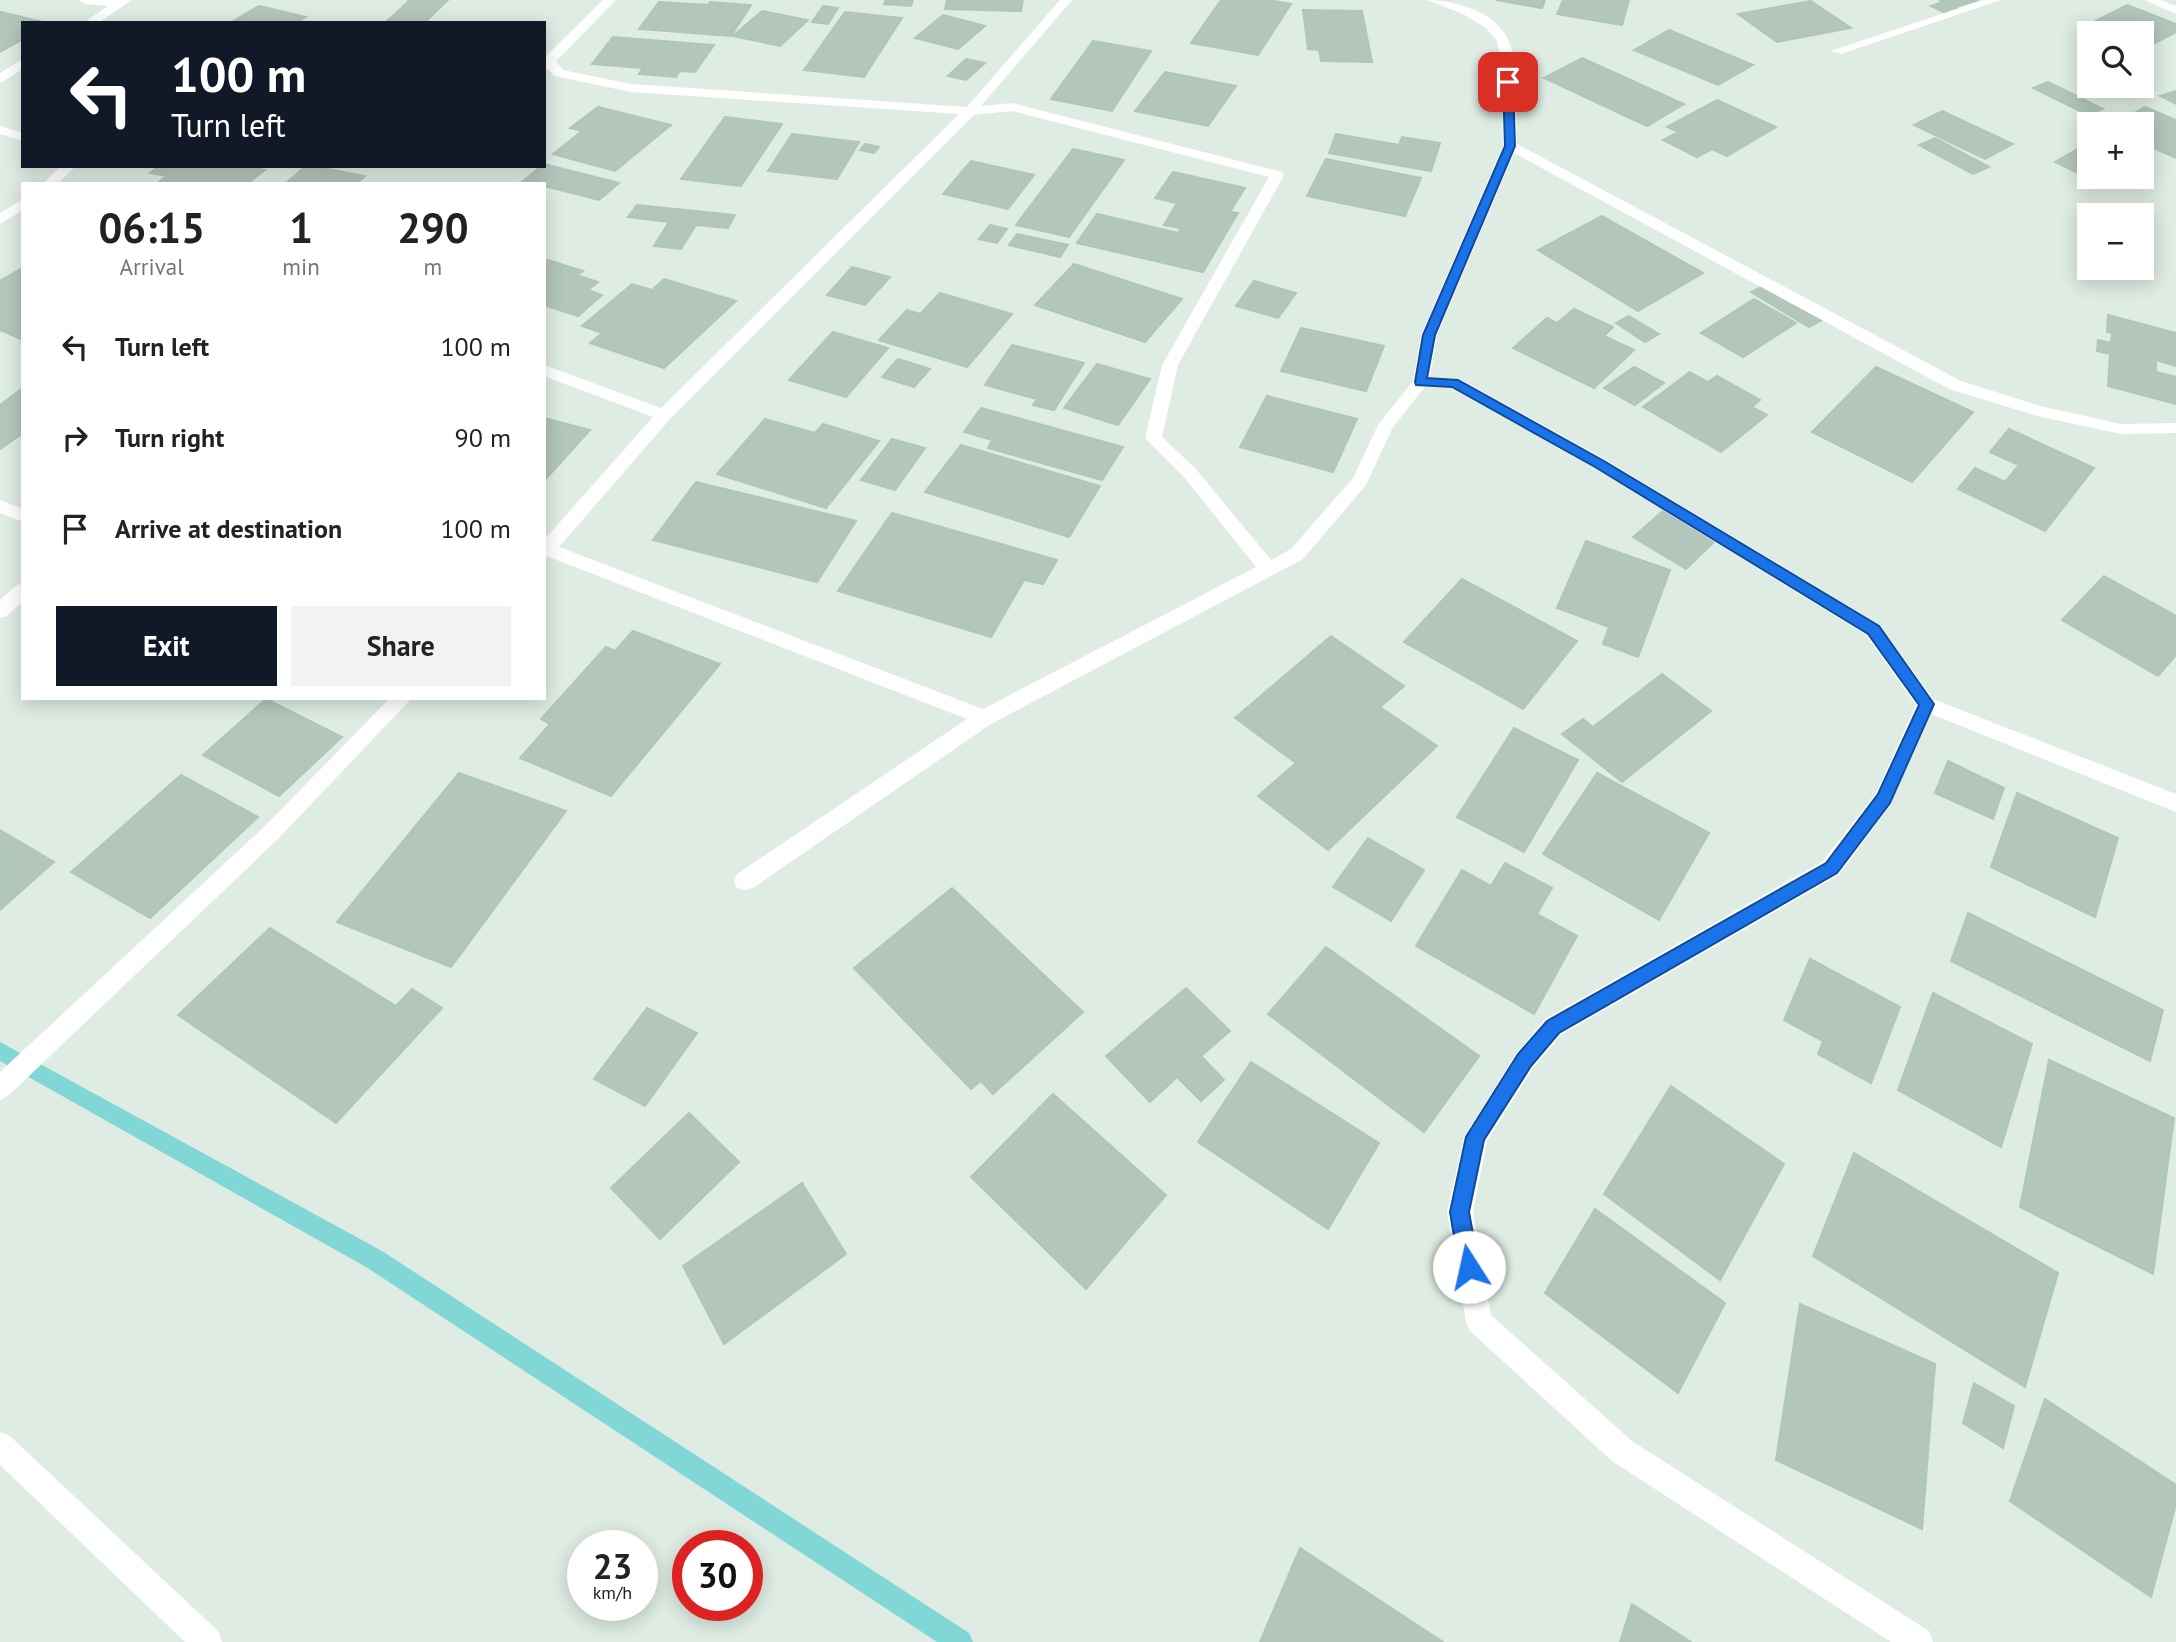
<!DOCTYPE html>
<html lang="en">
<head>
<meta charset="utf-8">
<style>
	:root { --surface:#fff; --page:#f2f2f2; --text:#222; --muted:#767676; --accent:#111827 }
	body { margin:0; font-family:"PT Sans",sans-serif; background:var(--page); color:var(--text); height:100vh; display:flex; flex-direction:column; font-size:26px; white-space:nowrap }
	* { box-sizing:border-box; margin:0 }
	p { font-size:23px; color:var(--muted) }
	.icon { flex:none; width:38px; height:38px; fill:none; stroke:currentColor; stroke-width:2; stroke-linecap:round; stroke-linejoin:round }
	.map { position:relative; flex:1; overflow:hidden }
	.details { position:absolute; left:21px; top:182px; width:525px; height:518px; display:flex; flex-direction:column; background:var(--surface); border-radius:0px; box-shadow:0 4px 18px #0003 }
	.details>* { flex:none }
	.guide { position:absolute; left:21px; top:21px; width:525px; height:147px; border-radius:0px; box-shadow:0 4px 18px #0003; background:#111827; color:#fff; overflow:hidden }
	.controls { position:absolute; left:2077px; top:21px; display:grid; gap:14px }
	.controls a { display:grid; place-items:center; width:77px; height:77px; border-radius:0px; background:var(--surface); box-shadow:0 4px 18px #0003; font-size:35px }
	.speed { position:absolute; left:567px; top:1530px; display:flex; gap:14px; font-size:35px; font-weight:700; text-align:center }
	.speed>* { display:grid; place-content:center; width:91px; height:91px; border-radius:50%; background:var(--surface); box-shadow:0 4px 18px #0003; line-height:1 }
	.speed small { font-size:18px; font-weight:400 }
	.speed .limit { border:10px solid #d22; background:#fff; color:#111 }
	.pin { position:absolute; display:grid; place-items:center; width:60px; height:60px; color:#fff; margin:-30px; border-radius:14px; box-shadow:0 4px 10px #0006 }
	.me { position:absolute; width:77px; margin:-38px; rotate:350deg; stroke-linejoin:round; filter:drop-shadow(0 0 5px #0008) }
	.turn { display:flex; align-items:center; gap:24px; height:147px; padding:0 35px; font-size:32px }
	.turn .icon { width:91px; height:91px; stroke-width:2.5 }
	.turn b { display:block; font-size:49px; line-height:60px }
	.eta { display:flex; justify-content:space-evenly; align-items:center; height:119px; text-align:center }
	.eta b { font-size:42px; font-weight:700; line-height:49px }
	.cta { display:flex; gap:14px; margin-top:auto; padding:14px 35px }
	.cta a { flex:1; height:80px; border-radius:0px; background:var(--accent); color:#fff; font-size:28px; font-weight:700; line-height:80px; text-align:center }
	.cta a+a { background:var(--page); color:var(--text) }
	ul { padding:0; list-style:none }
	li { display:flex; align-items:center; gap:21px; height:91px; padding:0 35px }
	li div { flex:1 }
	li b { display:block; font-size:26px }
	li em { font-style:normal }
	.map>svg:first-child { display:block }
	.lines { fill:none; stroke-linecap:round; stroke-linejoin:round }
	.stream { fill:#80d7d6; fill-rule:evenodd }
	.building { fill:#b3c6bc; stroke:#b0c6b9; stroke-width:2 }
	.street { fill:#fff; fill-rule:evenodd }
	.route { fill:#1a73e8; stroke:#114b97; stroke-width:2 }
</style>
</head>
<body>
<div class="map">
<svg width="2176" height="1642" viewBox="0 0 2176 1642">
	<rect width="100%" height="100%" fill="#deece3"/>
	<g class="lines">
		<path class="stream" d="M0 1042 382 1251 969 1633 973 1642H937L366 1267 0 1061Z"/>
	</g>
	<path class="building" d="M407 0H448L424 23H385L410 0Z
		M886 0H913L911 6 884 4Z
		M947 0H1023L1021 11 945 9Z
		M1221 0H1269L1291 4 1258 55 1191 43Z
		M1496 0H1545L1542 8Z
		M1563 0H1629L1622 25 1557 14Z
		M1939 0H1978L1956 7 1962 10 1947 14 1931 6 1943 2Z
		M1811 1 1851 28 1777 42 1738 14Z
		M659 2 708 5 710 2 751 5 731 36 639 29Z
		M2127 5 2176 24V32L2153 44 2142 40V33H2125L2096 21Z
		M259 6 306 17 296 23H230Z
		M823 6 838 8 828 24 812 22Z
		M1303 10 1362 11 1372 62 1321 61 1319 50 1308 49Z
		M762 11 808 20 780 46 733 36Z
		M1 12 47 23H23V39L0 52Z
		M845 12 902 18 864 77 804 70Z
		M943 15 985 26 958 49 915 38Z
		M1669 30 1753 65 1718 85 1634 50Z
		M613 37 714 45 695 72 680 71 676 77 639 74 643 68 592 64Z
		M1093 41 1151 51 1112 111 1051 99Z
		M1582 58 1684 104 1647 126 1544 78Z
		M966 59 985 63 966 80 948 76Z
		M1165 72 1236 86 1208 126 1135 111Z
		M2048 82 2103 109 2088 115 2033 88Z
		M2176 91V104L2160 96Z
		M1717 100 1776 127 1727 156 1712 149 1697 157 1663 140 1678 132 1667 127Z
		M598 107 671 125 615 171 553 154 582 131 570 128Z
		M2145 107 2176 120V158L2142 143V124H2115Z
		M1942 111 2013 144 1985 159 1914 125Z
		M725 117 782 124 741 186 681 179Z
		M792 134 859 142 837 179 768 171Z
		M1336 134 1399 145 1402 137 1440 143 1431 171 1329 153Z
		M1935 138 1989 167 1973 174 1919 145Z
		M2090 142V177H2123L2107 187 2055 162Z
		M865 144 879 147 874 153 860 150Z
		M1073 149 1124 160 1069 237 1016 225Z
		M1326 159 1421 178 1405 216 1307 196Z
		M971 161 1034 175 1008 209 943 194Z
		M544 164 619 183 599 200 544 186V184L523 181Z
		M159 166H247L265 170 247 184H156L167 176 150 173Z
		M306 166H312L365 176 356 184H285Z
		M1173 172 1245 188 1230 212 1238 213 1203 272 1077 243 1097 214 1178 233 1181 228 1164 225 1177 203 1155 198Z
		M637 205 735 215 728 228 696 225 681 249 654 246 669 222 628 217Z
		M1602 216 1703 273 1638 311 1538 250Z
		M990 225 1007 229 997 243 979 239Z
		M1017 234 1068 245 1060 257 1009 245Z
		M548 260 583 271 577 275 598 282 588 290 602 295 578 316 544 305V263Z
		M1074 264 1182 299 1145 342 1035 305Z
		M852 267 890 277 865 305 827 295Z
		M21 269 23 270V340L0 330V281Z
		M664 279 736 301 664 368 590 343 602 333 582 326 632 284 652 290Z
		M1254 281 1296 293 1278 318 1236 306Z
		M1764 286 1822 320 1809 327 1751 292Z
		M940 293 1012 314 967 367 879 340 907 310 920 314Z
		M1754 299 1796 323 1743 357 1701 333Z
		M1574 309 1613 327 1604 336 1634 350 1594 388 1513 348 1547 318 1557 323Z
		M2108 315 2176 333V366L2156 360V372L2176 377V404L2108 386 2110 354 2097 351 2098 340 2111 343 2112 333 2107 332Z
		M1629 316 1659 334 1645 342 1616 323Z
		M1301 328 1384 346 1366 391 1281 371Z
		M833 332 888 348 846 397 789 380Z
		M1012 345 1084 363 1054 410 1033 405 1037 399 985 385Z
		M898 359 930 369 914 387 882 377Z
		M1097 364 1150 379 1118 425 1064 408Z
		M1634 367 1664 383 1635 405 1604 388Z
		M1876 367 1973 412 1912 482 1812 432Z
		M1690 372 1708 382 1717 376 1760 400 1752 407 1767 415 1721 452 1643 407Z
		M23 388V433L0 449V405Z
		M1267 396 1357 419 1333 472 1240 447Z
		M981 408 1123 447 1102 480 988 448 992 440 964 432Z
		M544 418 590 430 544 481Z
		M765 419 815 433 823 424 879 441 826 508 717 474Z
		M2009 429 2094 468 2045 531 1958 489 1975 468 2005 482 2019 465 1990 452Z
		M892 439 925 448 895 490 861 480Z
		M961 445 1100 486 1069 537 925 492Z
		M696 482 856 521 817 582 653 540Z
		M1663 511 1715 541 1686 569 1633 537Z
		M892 513 1057 560 1043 584 1024 580 991 637 838 591Z
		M1586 541 1670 570 1638 657 1603 644 1609 627 1557 608Z
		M2104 576 2176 616V655L2158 676 2062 620Z
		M1462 579 1577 641 1523 709 1404 642Z
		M633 631 720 664 611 796 520 758 550 724 541 719 606 647 615 651Z
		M1331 636 1404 686 1380 707 1437 746 1328 850 1258 796 1296 763 1235 718Z
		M1662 674 1711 711 1622 782 1562 734 1583 719 1593 727Z
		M266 699 342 737 279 796 203 755Z
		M1514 728 1578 760 1524 852 1457 817Z
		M1948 761 2004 788 1993 819 1935 793Z
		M459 773 566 811 451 967 337 922Z
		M1597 773 1709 833 1659 920 1543 854Z
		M181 775 258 817 150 918 71 872Z
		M2017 793 2118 838 2095 917 1991 867Z
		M0 830 54 862 0 910Z
		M1368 838 1424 870 1391 921 1333 887Z
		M1505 863 1552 888 1537 914 1577 936 1534 1014 1416 946 1462 870 1491 886Z
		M952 888 1083 1012 993 1094 981 1081 971 1089 854 968Z
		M1968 913 2163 1010 2150 1061 1951 961Z
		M270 928 396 1006 412 989 442 1008 336 1123 178 1015Z
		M1326 947 1479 1056 1424 1132 1268 1014Z
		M1810 959 1900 1007 1871 1083 1818 1054 1823 1041 1784 1020Z
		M1186 988 1230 1031 1201 1056 1224 1080 1201 1101 1177 1077 1150 1102 1106 1056Z
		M1933 993 2032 1044 2001 1147 1898 1090Z
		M647 1008 697 1033 645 1106 594 1079Z
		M2049 1060 2174 1118 2153 1274 2020 1207Z
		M1251 1062 1379 1143 1328 1229 1198 1142Z
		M1671 1086 1784 1164 1720 1280 1604 1194Z
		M1053 1094 1166 1195 1086 1289 971 1177Z
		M689 1113 739 1162 660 1239 611 1188Z
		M1854 1153 2058 1273 2025 1387 1813 1256Z
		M802 1183 846 1254 724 1344 683 1266Z
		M1595 1209 1725 1303 1678 1393 1545 1293Z
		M1800 1304 1935 1364 1922 1529 1776 1460Z
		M1974 1383 2014 1406 2003 1448 1963 1423Z
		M2045 1399 2176 1485V1504L2151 1597 2010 1501Z
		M1300 1548 1443 1642H1260Z
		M1632 1604 1691 1642H1620Z"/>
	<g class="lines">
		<path class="street" d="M79 0H132L98 23H83L108 6 85 4Z
			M603 0H616L556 61 563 70 631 84 967 107 1060 0H1072L981 106 1012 103 1282 172 1284 175 1178 365 1162 437 1196 469 1271 560 1291 549 1353 478 1378 425 1413 381 1421 335 1503 146 1501 61 1497 41 1486 28 1463 14 1427 0C1455 0 1498 12 1509 42 1520 69 1515 115 1517 144L1961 381 2040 406 2121 424 2176 423V433L2121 434 2037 416 1949 389 1514 153 1437 335 1430 377 1460 379 1606 460 1880 625 1933 699 2176 794V812L1931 714 1891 804 1839 875 1561 1035 1533 1068 1487 1141 1473 1212 1491 1315 1632 1441 1929 1631 1933 1642H1891L1612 1461 1470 1331 1466 1322 1447 1212 1464 1137 1517 1052 1545 1019 1823 861 1876 793 1916 705 1866 635 1594 468 1451 388 1425 387 1393 427 1366 485 1303 559 991 724 753 888 745 890 737 888 734 881 737 874 967 719 549 557 544 558V540L653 417 544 376V365L661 408 959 114 631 92 555 76 544 66V58ZM1012 111 1269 177 1162 365 1145 438 1184 477 1256 567 983 709 559 547 670 419 974 115Z
			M1983 0H2001L1841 54 1831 51Z
			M2144 0H2161L2176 6V14Z
			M23 59V69L0 83V73Z
			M0 126 23 133V141L0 134Z
			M61 166H76L57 184H42Z
			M23 199V210L0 224V213Z
			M0 500 23 509V522L0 513Z
			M23 583V601L7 616 0 618V600L17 585Z
			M390 698H412L279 838 8 1096 0 1100V1072L265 826Z
			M0 1432 10 1436 218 1631 222 1642H185L0 1465Z"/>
	</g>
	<path class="route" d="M1508 79 1513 82 1515 146 1435 335 1427 378 1458 380 1604 461 1879 626 1934 704 1890 803 1837 873 1559 1033 1531 1066 1484 1140 1469 1212 1479 1267 1476 1274 1469 1277 1462 1274 1459 1267 1450 1212 1466 1137 1518 1054 1547 1021 1826 863 1878 794 1919 705 1868 634 1595 467 1452 387 1416 385 1415 382 1423 335 1505 146 1503 82Z"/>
</svg>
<div class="controls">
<a><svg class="icon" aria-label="search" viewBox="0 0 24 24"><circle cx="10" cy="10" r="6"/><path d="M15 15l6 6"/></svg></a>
<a>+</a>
<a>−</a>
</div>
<div class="speed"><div>23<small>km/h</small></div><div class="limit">30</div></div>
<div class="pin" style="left:1508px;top:82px;background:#d93025"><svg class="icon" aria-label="arrive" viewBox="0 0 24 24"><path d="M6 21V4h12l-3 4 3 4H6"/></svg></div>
<svg class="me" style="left:1469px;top:1267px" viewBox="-20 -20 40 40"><circle r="19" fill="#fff"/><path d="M0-13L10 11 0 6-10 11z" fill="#1a73e8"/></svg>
<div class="guide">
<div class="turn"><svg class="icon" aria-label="left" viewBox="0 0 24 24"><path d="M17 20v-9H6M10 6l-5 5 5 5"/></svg><div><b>100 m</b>Turn left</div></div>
</div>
<section class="details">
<div class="eta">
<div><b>06:15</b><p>Arrival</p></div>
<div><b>1</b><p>min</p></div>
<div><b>290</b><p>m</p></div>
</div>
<ul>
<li><svg class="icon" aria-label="left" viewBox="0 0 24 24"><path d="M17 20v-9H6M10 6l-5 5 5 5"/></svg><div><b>Turn left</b></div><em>100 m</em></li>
<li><svg class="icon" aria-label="right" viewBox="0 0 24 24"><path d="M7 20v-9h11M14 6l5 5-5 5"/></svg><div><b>Turn right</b></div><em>90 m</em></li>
<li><svg class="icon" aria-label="arrive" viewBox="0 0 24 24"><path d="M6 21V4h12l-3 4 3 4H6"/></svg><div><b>Arrive at destination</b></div><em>100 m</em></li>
</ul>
<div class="cta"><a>Exit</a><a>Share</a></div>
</section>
</div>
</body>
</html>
